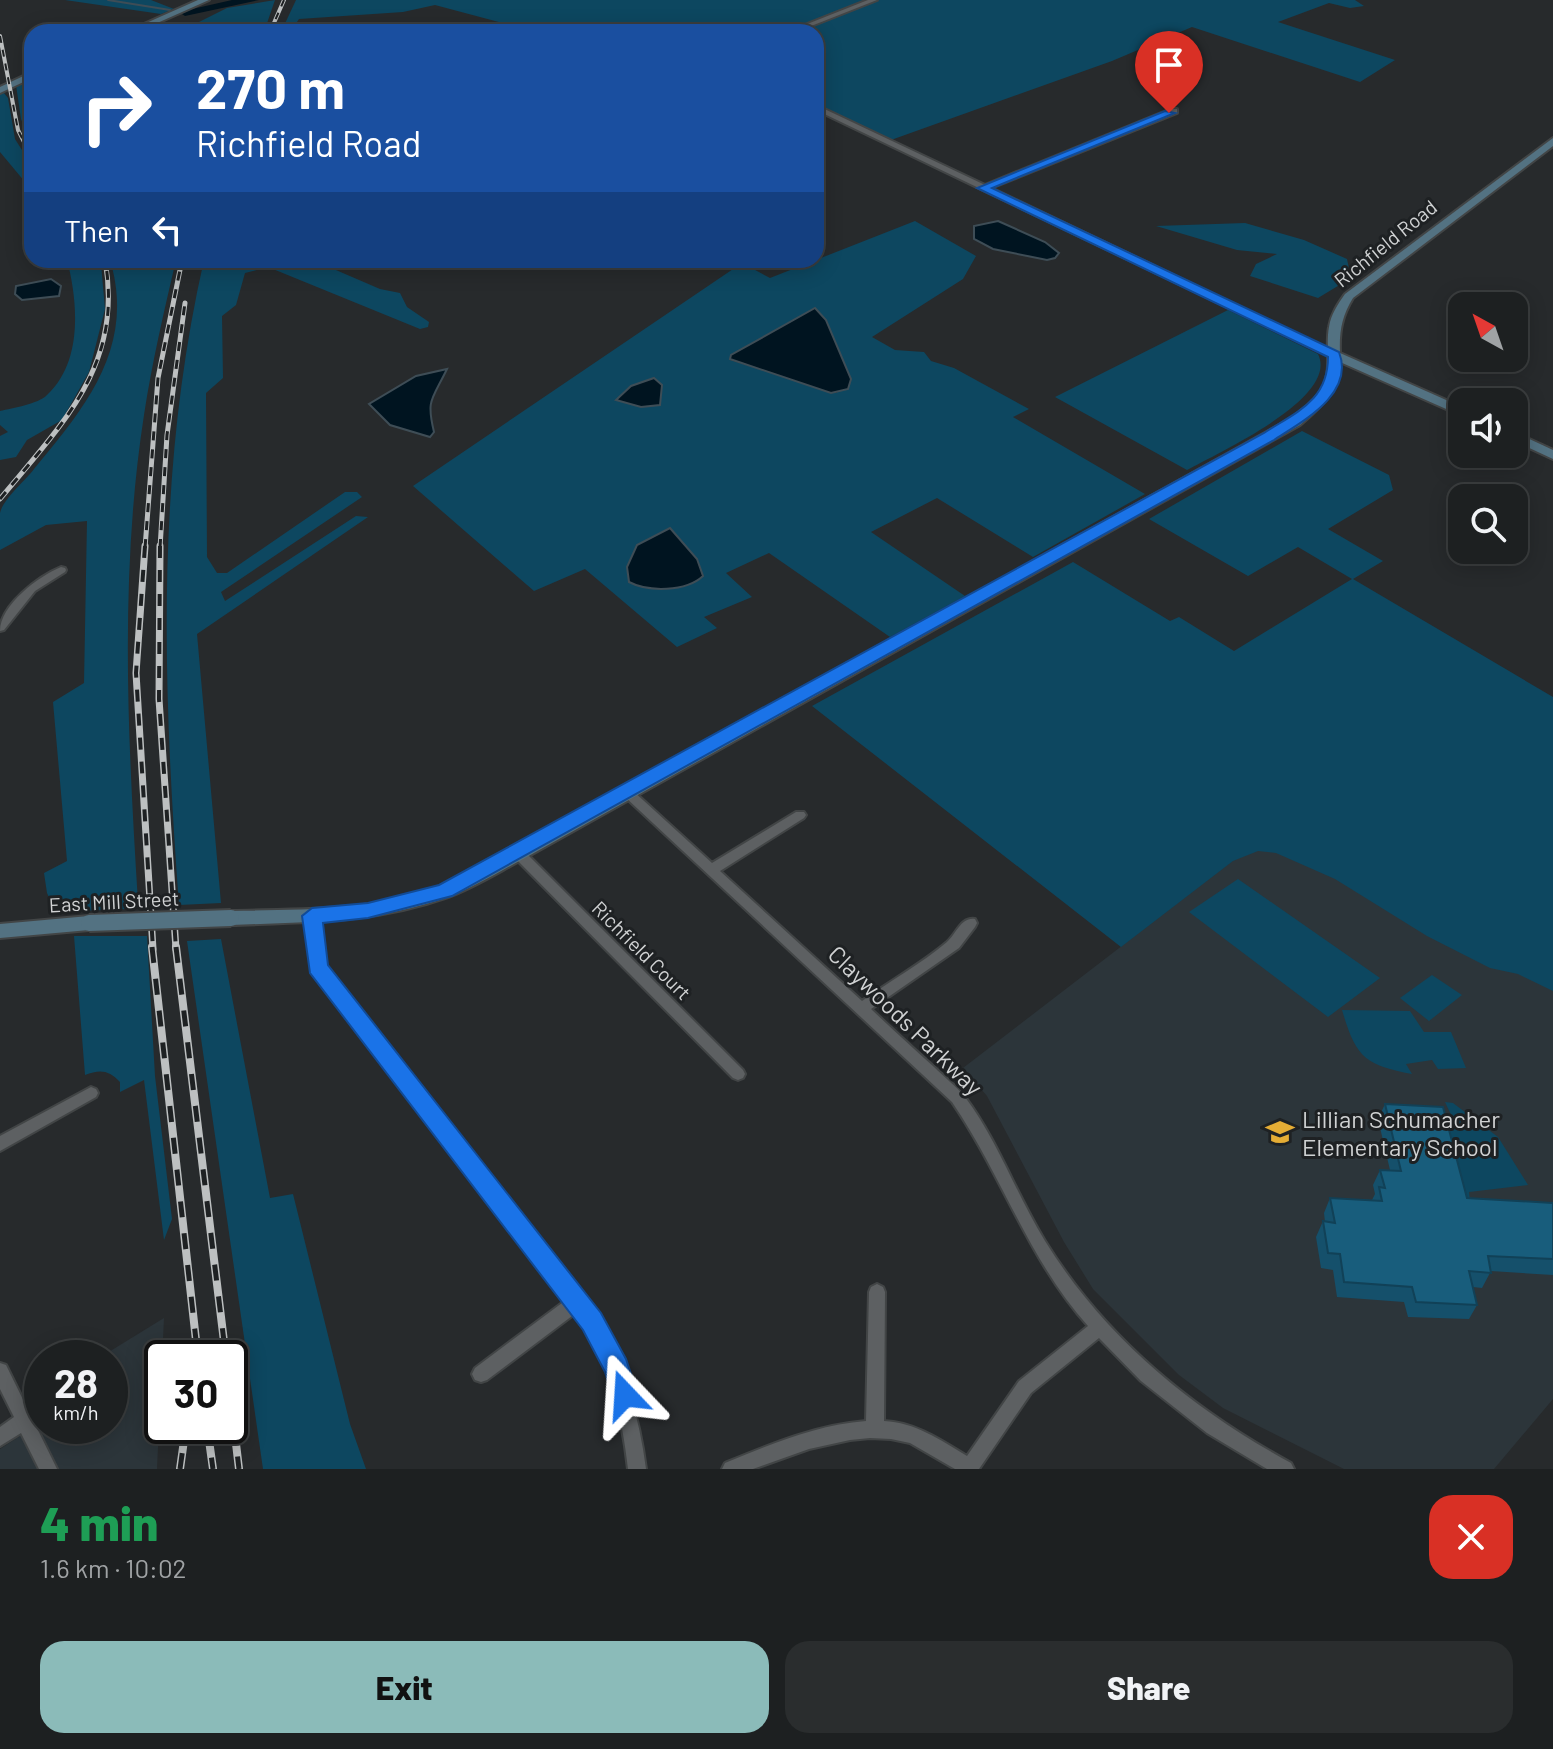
<!DOCTYPE html>
<html lang="en">
<head>
<meta charset="utf-8">
<style>
	:root { --surface:#1d2021; --page:#2a2d2e; --text:#f1f3f6; --muted:#a0a3a5; --line:#3b3e3f; --accent:#8bbbb9 }
	body { margin:0; font-family:Barlow,sans-serif; background:var(--page); color:var(--text); height:100vh; display:flex; flex-direction:column; font-size:30px; white-space:nowrap }
	* { box-sizing:border-box; margin:0 }
	p { font-size:26px; color:var(--muted) }
	.icon { flex:none; width:44px; height:44px; fill:none; stroke:currentColor; stroke-width:2; stroke-linecap:round; stroke-linejoin:round }
	.map { position:relative; height:1469px; overflow:hidden }
	.drawer { display:flex; flex-direction:column; background:var(--surface); flex:1 }
	.drawer>* { flex:none }
	.top-card { position:absolute; left:24px; top:24px; width:800px; height:244px; border-radius:24px; box-shadow:0 4px 20px #0003,0 0 0 2px var(--line); background:#1a4fa0; color:#fff; overflow:hidden }
	.needle { width:52px; rotate:320deg }
	.tools { position:absolute; left:1448px; top:292px; display:grid; gap:16px }
	.tools a { display:grid; place-items:center; width:80px; height:80px; border-radius:16px; background:var(--surface); box-shadow:0 4px 20px #0003,0 0 0 2px var(--line); font-size:40px }
	.speed { position:absolute; left:24px; top:1340px; display:flex; gap:16px; font-size:40px; font-weight:700; text-align:center }
	.speed>* { display:grid; place-content:center; width:104px; height:104px; border-radius:50%; background:var(--surface); box-shadow:0 4px 20px #0003,0 0 0 2px var(--line); line-height:1 }
	.speed small { font-size:20px; font-weight:400 }
	.speed .limit { border:4px solid #111; border-radius:12px; background:#fff; color:#111 }
	.pin { position:absolute; display:grid; place-items:center; width:68px; height:68px; color:#fff; margin:-82px -34px; border-radius:50% 50% 50% 0; rotate:-45deg; box-shadow:0 0 8px #0007 }
	.pin .icon { rotate:45deg }
	.me { position:absolute; width:88px; margin:-44px; rotate:340deg; stroke-linejoin:round; filter:drop-shadow(0 0 6px #0008) }
	.turn { display:flex; align-items:center; gap:28px; height:168px; padding:0 40px; font-size:36px }
	.turn .icon { width:104px; height:104px; stroke-width:2.5 }
	.turn b { display:block; font-size:56px; line-height:68px }
	.then { display:flex; align-items:center; height:76px; padding:0 40px; background:#0003; gap:16px; font-size:30px }
	.round { display:grid; place-items:center; flex:none; width:84px; height:84px; border-radius:24px; background:var(--page) }
	.summary { display:flex; align-items:center; justify-content:space-between; height:136px; padding:0 40px }
	h1 { font-size:48px; font-weight:800; line-height:60px; color:#1e9e55 }
	.primary-button { display:flex; gap:16px; margin-top:auto; padding:16px 40px }
	.primary-button a { flex:1; height:92px; border-radius:24px; background:var(--accent); color:#111; font-size:32px; font-weight:800; line-height:92px; text-align:center }
	.primary-button a+a { background:var(--page); color:var(--text) }
	.map>svg:first-child { display:block }
	.built { fill:#2c353a }
	.green { fill:#0d4760; fill-rule:evenodd }
	.water { fill:#001420; stroke:#3e4d56; stroke-width:2 }
	.lines { fill:none; stroke-linecap:round; stroke-linejoin:round }
	.stream { stroke:#3e4d56; stroke-width:2 }
	.river { fill:#001420; fill-rule:evenodd }
	.street-casing { stroke:#424546; stroke-width:4 }
	.secondary-casing { stroke:#424546; stroke-width:4 }
	.street { fill:#5d6062; fill-rule:evenodd }
	.secondary { fill:#537282; fill-rule:evenodd }
	.rail-far3-casing { stroke:#bdc0c1; stroke-width:4 }
	.rail-far2-casing { stroke:#bdc0c1; stroke-width:5 }
	.rail-far1-casing { stroke:#bdc0c1; stroke-width:7 }
	.rail-casing { stroke:#bdc0c1; stroke-width:8 }
	.rail-far3 { stroke:#1e2123; stroke-width:2; stroke-dasharray:7; stroke-linecap:butt }
	.rail-far2 { stroke:#1e2123; stroke-width:3; stroke-dasharray:9; stroke-linecap:butt }
	.rail-far1 { stroke:#1e2123; stroke-width:4; stroke-dasharray:12; stroke-linecap:butt }
	.rail { stroke:#1e2123; stroke-width:5; stroke-dasharray:16; stroke-linecap:butt }
	.secondary-bridge-casing { stroke:#424546; stroke-width:20; stroke-linecap:butt }
	.secondary-bridge { stroke:#537282; stroke-width:16 }
	.wall { fill:#15506b }
	.building { fill:#185d7c; stroke:#114157; stroke-width:2 }
	.route { fill:#1a73e8; stroke:#114b97; stroke-width:2 }
	.labels { text-anchor:middle; dominant-baseline:central; stroke-width:6; stroke-linejoin:round; paint-order:stroke }
	.street-label { font-size:20px; fill:#d0d2d3; stroke:#1e2123 }
	.near-street-label { font-size:24px; fill:#d0d2d3; stroke:#1e2123 }
	.near-poi-label { font-size:24px; fill:#d0d2d3; stroke:#1e2123; text-anchor:start }
</style>
</head>
<body>
<div class="map">
<svg width="1553" height="1469" viewBox="0 0 1553 1469">
	<rect width="100%" height="100%" fill="#272a2c"/>
	<path class="built" d="M1317 796 1553 953V1399L1494 1469H1344L1223 1408 1179 1375 1093 1289 1064 1242 987 1096 963 1068Z
		M164 1318 157 1469H0V1449L40 1423 31 1401 42 1394V1426H110V1358H99Z"/>
	<path class="green" d="M65 0H151L174 9 161 14Z
		M275 0 264 32H167L191 26 227 8Z
		M296 0H1355L1364 6 1350 8 1329 3 1278 22 1395 60 1360 82 1192 27 1112 61 891 140 816 105V32H536L435 5 403 12 299 19 290 32H281Z
		M25 84 32 103V148L21 119 16 85Z
		M4 93 8 98 15 139 32 166V214L30 188 0 152V94Z
		M915 221 976 256 963 279 872 337 895 350 924 352 931 361 954 368 1029 409 1013 417 1145 494 1033 557 937 498 871 532 965 596 890 637 769 553 726 573 752 597 704 617 717 628 677 647 585 569 534 591 413 486 742 263 770 278ZM815 308 837 393 730 360 731 355Z
		M1245 223 1304 240 1347 259 1351 278 1318 298 1250 276 1256 264 1277 254 1237 250 1156 226Z
		M67 260H99L101 264 105 309 89 372 62 420 27 440 16 457 0 460V436L8 432 0 425V411C13 408 38 404 47 395 83 362 78 302 67 260Z
		M110 260H176C164 311 152 363 144 415 119 576 128 741 138 902L127 909 56 912 47 893 44 873 67 861 53 702 84 683 87 521 46 525 0 550C0 539 0 524 0 513 3 499 25 481 34 469 86 407 136 346 110 260Z
		M204 260 315 261 380 289 400 293 407 307 429 322 428 327 420 329 268 267 245 273 236 305 222 316 223 378 206 393 207 557 217 573H227L345 492H357L362 497 221 592 225 601 356 516 368 517 197 634 221 903 179 905C163 687 155 475 204 260Z
		M1228 310 1318 354C1340 398 1217 453 1187 470L1055 397Z
		M1302 431 1389 475 1393 490 1328 529 1383 561 1353 579 1553 697V991L1518 974 1490 968 1427 936 1335 879 1276 853 1258 851 1233 861 1121 947 812 706 1073 562 1170 621 1179 617 1234 651 1352 579 1298 547 1248 576 1149 519Z
		M1238 879 1380 978 1328 1017 1189 912Z
		M74 936H147L155 1076 172 1219 164 1240 144 1080 120 1092V1082C109 1070 100 1069 85 1075Z
		M221 939 270 1198 293 1194 350 1424 366 1469H263L187 941Z
		M1432 975 1462 995 1429 1021 1400 998Z
		M1342 1010 1410 1011 1424 1032H1451L1466 1068 1438 1069 1432 1060 1406 1064 1412 1074C1365 1065 1356 1058 1342 1010Z
		M1445 1102 1453 1103 1498 1137 1528 1185 1469 1192 1470 1201 1463 1204 1435 1123 1451 1128 1454 1121Z"/>
	<path class="water" d="M998 221 1045 242 1059 253 1055 258 1047 260 993 249 974 239V226Z
		M51 279 61 286 59 296 22 300 15 294 16 286Z
		M815 308 826 320 851 379 848 389 831 393 730 359 731 355Z
		M447 369C432 400 426 399 434 432L430 437 390 425 369 404 416 376Z
		M654 378 662 385 660 405 641 407 616 400 631 386Z
		M670 528 697 559 703 576C686 592 648 592 629 582L627 567 637 545Z"/>
	<g class="lines">
		<path class="stream" d="M108 0 170 10"/>
		<path class="river" d="M232 0H259L185 16 179 12Z"/>
		<defs>
			<path id="street" d="M868 0H877L796 32H787Z
				M816 105 985 185 1171 109H1177V113L991 188 1340 355 1335 358 1332 357 816 110Z
				M61 567 65 568 66 570 65 572 35 591 4 630 0 631C0 605 39 576 61 567Z
				M628 789 632 790 712 863 796 812H804L806 815 804 818 720 871 862 1001C890 981 921 964 947 942 957 933 961 917 975 919L977 923 975 927 959 948 871 1009C892 1029 913 1048 934 1067 944 1077 956 1086 965 1097 998 1141 1016 1194 1045 1241 1105 1338 1192 1409 1291 1463L1294 1469H1267L1207 1433 1141 1381 1099 1338 1031 1393 979 1469H955L910 1443 891 1439 870 1438 850 1440 809 1449 753 1469H722L725 1463C771 1444 816 1425 866 1421L869 1292 871 1287 877 1284 883 1287 885 1292 884 1421C914 1422 941 1440 967 1456L1019 1381 1088 1326C1028 1259 1002 1175 952 1102L624 796 622 793 624 790Z
				M519 849 524 851 743 1070 745 1074 743 1078 738 1080 733 1078 514 857 513 854 514 851Z
				M312 911 317 912 319 916 325 966 598 1315C623 1365 639 1414 646 1469H628C622 1415 609 1357 576 1313L487 1380 481 1382 475 1380 472 1374 475 1368 566 1300 313 971 305 916 307 912Z
				M91 1087 96 1089 98 1093 96 1097 0 1151V1136Z
				M0 1363 6 1365 57 1469H39L21 1433 0 1446V1427L14 1417 0 1389Z"/>
			<path id="secondary" d="M198 0H209L137 32H126Z
				M32 72V78L0 93V87Z
				M1553 138V146L1353 298C1342 316 1339 331 1340 353L1462 407V416L1340 362C1339 391 1321 407 1300 425L525 858C500 871 475 887 448 897 374 923 309 922 231 925L225 923 222 918 225 913 231 911C301 909 374 912 440 886 465 876 489 861 513 850L1290 419C1302 410 1314 401 1322 389 1333 369 1325 348 1329 327 1331 314 1338 304 1345 294Z
				M1514 432 1553 450V459L1514 441Z
				M89 916 95 918 98 923 95 928 89 930 0 938V924Z"/>
		</defs>
		<use href="#street" class="street-casing"/>
		<use href="#secondary" class="secondary-casing"/>
		<use href="#street" class="street"/>
		<use href="#secondary" class="secondary"/>
		<defs>
			<path id="rail-far3" d="M270 32 284 0
				M0 36 18 130 32 158"/>
			<path id="rail-far2" d="M0 499C62 424 124 365 105 260
				M145 548 158 378 182 260
				M160 548 167 435 185 303"/>
			<path id="rail-far1" d="M145 546 136 673 153 949
				M160 546 159 699 176 949"/>
			<path id="rail" d="M152 947 198 1358
				M176 947 226 1358
				M230 1393 239 1469
				M207 1426 213 1469
				M180 1469 186 1426"/>
		</defs>
		<use href="#rail-far3" class="rail-far3-casing"/>
		<use href="#rail-far2" class="rail-far2-casing"/>
		<use href="#rail-far1" class="rail-far1-casing"/>
		<use href="#rail" class="rail-casing"/>
		<use href="#rail-far3" class="rail-far3"/>
		<use href="#rail-far2" class="rail-far2"/>
		<use href="#rail-far1" class="rail-far1"/>
		<use href="#rail" class="rail"/>
		<defs>
			<path id="secondary-bridge" d="M89 923 231 918"/>
		</defs>
		<use href="#secondary-bridge" class="secondary-bridge-casing"/>
		<use href="#secondary-bridge" class="secondary-bridge"/>
	</g>
	<path class="wall" d="M1385 1104 1467 1198 1553 1203V1275L1491 1271 1482 1288 1473 1287 1477 1305 1469 1319 1408 1317 1404 1302 1337 1297 1333 1270 1321 1268 1316 1237 1323 1221 1325 1222 1324 1213 1330 1198 1372 1200 1375 1194 1373 1185 1380 1170H1390L1378 1119Z"/>
	<path class="building" d="M1385 1104 1443 1107 1467 1198 1553 1203V1259L1488 1256 1491 1273 1469 1271 1477 1305 1416 1302 1412 1287 1344 1282 1340 1254 1328 1253 1323 1221 1335 1223 1330 1198 1382 1201 1379 1187 1385 1188 1380 1170 1401 1171Z"/>
	<path class="route" d="M1165 111 1175 113 992 188 1339 352C1355 394 1303 421 1274 440L452 896 368 918 323 923 328 965 601 1313 626 1359 638 1395 634 1404 625 1407 615 1404 605 1372 583 1330 310 973 302 916 312 908 368 903 439 885 1264 433C1296 412 1328 401 1328 357L977 188Z"/>
	<defs>
		<symbol id="school-bare" viewBox="-9 -9 18 18"><path d="M0-5L7-2L0 1L-7-2ZM-4 1L0 2.5L4 1V4Q0 6-4 4Z" fill="#e5ad35" stroke="#1e2123" stroke-width="2.5" paint-order="stroke"/></symbol>
	</defs>
	<g fill-rule="evenodd">
		<use href="#school-bare" x="1260" y="1112" width="40" height="40"/>
	</g>
	<g class="labels">
		<g class="street-label">
			<text transform="translate(1385 243) rotate(-39)">Richfield Road</text>
			<text transform="translate(114 901) rotate(-3)">East Mill Street</text>
			<text transform="translate(642 950) rotate(45)">Richfield Court</text>
		</g>
		<g class="near-street-label">
			<text transform="translate(906 1020) rotate(44)">Claywoods Parkway</text>
		</g>
		<g class="near-poi-label">
			<text x="1302" y="1118">Lillian Schumacher<tspan x="1302" dy="28">Elementary School</tspan></text>
		</g>
	</g>
</svg>
<div class="tools">
<a><svg class="needle" viewBox="-14 -14 28 28"><path d="M0-13l5 13h-10z" fill="#e53935"/><path d="M0 13l5-13h-10z" fill="#a0a3a5"/></svg></a>
<a><svg class="icon" aria-label="sound" viewBox="0 0 24 24"><path d="M4 9h4l5-4v14l-5-4H4zM17 9q2 3 0 6"/></svg></a>
<a><svg class="icon" aria-label="search" viewBox="0 0 24 24"><circle cx="10" cy="10" r="6"/><path d="M15 15l6 6"/></svg></a>
</div>
<div class="speed"><div>28<small>km/h</small></div><div class="limit">30</div></div>
<div class="pin" style="left:1169px;top:113px;background:#d93025"><svg class="icon" aria-label="arrive" viewBox="0 0 24 24"><path d="M6 21V4h12l-3 4 3 4H6"/></svg></div>
<svg class="me" style="left:625px;top:1395px" viewBox="-20 -20 40 40"><path d="M0-17L14 15 0 8-14 15z" fill="#1a73e8" stroke="#fff" stroke-width="4"/></svg>
<div class="top-card">
<div class="turn"><svg class="icon" aria-label="right" viewBox="0 0 24 24"><path d="M7 20v-9h11M14 6l5 5-5 5"/></svg><div><b>270 m</b>Richfield Road</div></div>
<div class="then">Then<svg class="icon" aria-label="left" viewBox="0 0 24 24"><path d="M17 20v-9H6M10 6l-5 5 5 5"/></svg></div>
</div>
</div>
<section class="drawer">
<div class="summary"><div><h1>4 min</h1><p>1.6 km · 10:02</p></div><a class="round" style="background:#d93025;color:#fff"><svg class="icon" aria-label="close" viewBox="0 0 24 24"><path d="M6 6l12 12M18 6L6 18"/></svg></a></div>
<div class="primary-button"><a>Exit</a><a>Share</a></div>
</section>
</body>
</html>
